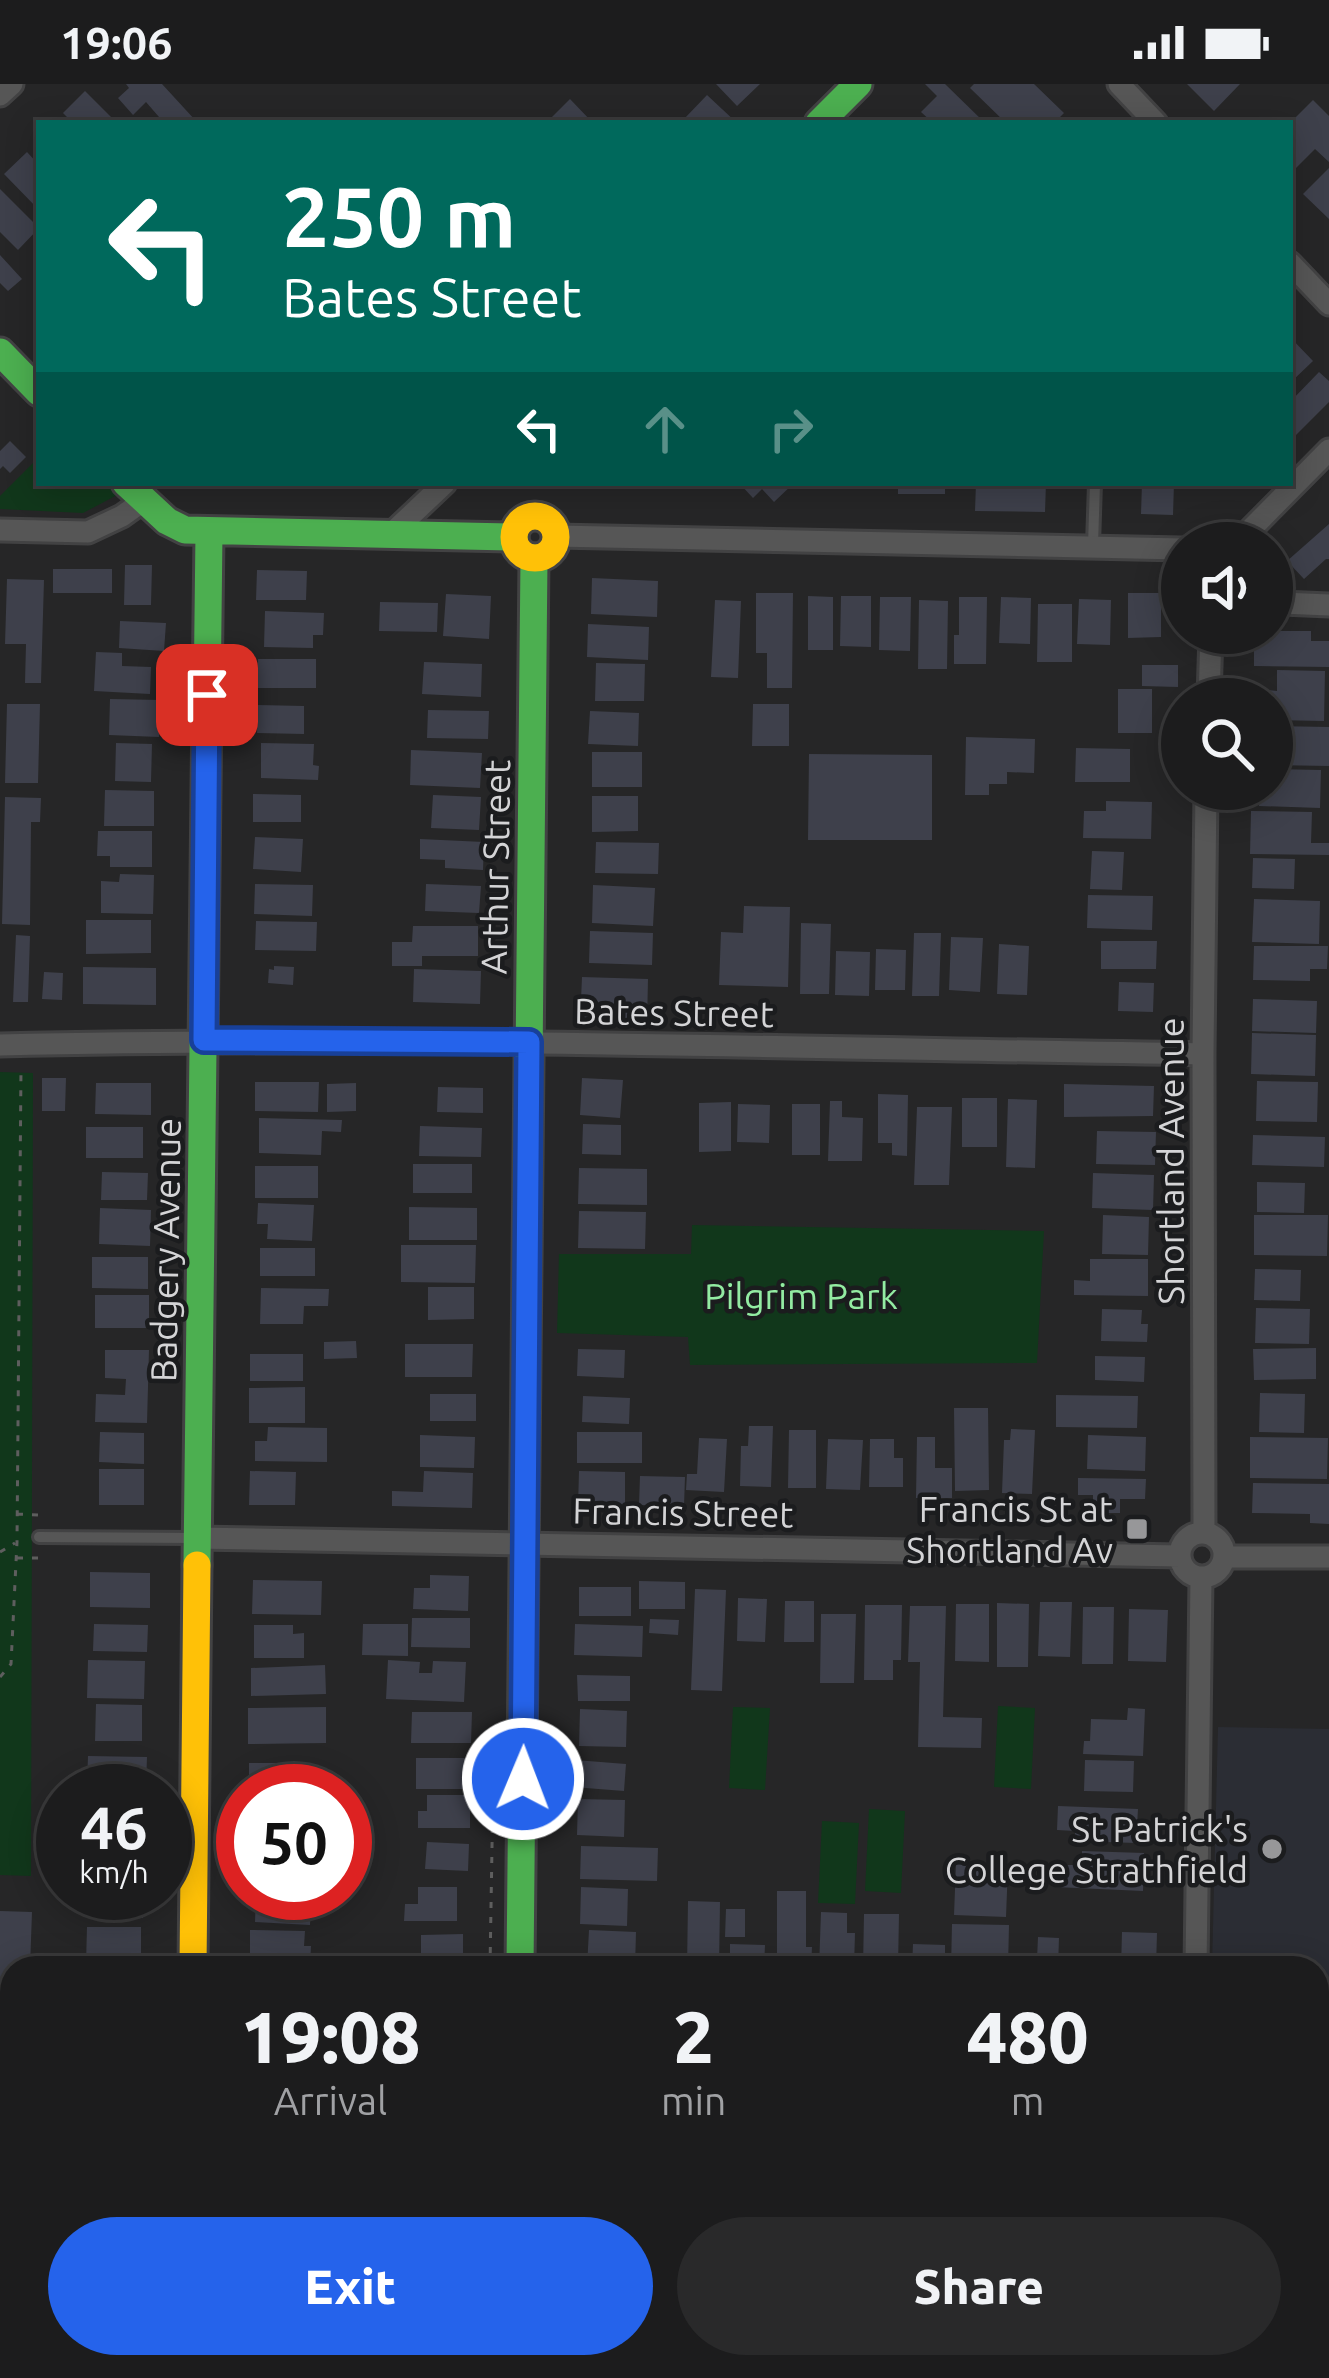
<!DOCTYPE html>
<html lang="en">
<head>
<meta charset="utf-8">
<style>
	:root { --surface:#1c1c1d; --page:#29292a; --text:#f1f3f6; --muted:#a0a1a4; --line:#3a3a3b; --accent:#2563eb }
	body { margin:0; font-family:Ubuntu,sans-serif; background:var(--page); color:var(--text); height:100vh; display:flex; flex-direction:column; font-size:45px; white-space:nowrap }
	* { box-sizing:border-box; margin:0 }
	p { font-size:39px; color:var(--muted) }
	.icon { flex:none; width:66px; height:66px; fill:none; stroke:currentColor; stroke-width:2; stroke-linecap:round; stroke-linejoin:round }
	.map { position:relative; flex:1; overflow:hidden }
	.details { position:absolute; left:0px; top:1872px; width:1329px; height:423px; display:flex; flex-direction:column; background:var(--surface); border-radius:36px 36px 0 0; box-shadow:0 6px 30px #0003,0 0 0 3px var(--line) }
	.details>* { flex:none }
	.banner { position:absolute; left:36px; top:36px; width:1257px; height:366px; border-radius:0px; box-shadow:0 6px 30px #0003,0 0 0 3px var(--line); background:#00695c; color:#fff; overflow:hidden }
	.tools { position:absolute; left:1161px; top:438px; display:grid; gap:24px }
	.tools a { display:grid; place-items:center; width:132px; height:132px; border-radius:50%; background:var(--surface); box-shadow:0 6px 30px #0003,0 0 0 3px var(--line); font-size:60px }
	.speed { position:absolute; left:36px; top:1680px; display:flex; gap:24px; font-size:60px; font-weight:700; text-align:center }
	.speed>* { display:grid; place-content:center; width:156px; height:156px; border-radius:50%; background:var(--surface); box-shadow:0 6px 30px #0003,0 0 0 3px var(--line); line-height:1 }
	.speed small { font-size:30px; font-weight:400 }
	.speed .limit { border:18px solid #d22; background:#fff; color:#111 }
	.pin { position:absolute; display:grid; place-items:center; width:102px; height:102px; color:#fff; margin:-51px; border-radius:24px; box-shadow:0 6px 18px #0006 }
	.me { position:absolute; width:132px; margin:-66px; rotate:1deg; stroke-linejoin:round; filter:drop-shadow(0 0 9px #0008) }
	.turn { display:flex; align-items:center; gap:42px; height:252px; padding:0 48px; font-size:54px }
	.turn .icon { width:156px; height:156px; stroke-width:2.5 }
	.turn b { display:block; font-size:84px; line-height:102px }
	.lanes { display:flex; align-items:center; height:114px; padding:0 48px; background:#0003; justify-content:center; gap:60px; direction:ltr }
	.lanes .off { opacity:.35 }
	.eta { display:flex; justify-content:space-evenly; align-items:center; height:204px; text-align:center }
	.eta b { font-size:72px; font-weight:800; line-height:84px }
	.action { display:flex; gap:24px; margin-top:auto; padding:24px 48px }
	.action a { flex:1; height:138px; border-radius:72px; background:var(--accent); color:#fff; font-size:48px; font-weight:800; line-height:138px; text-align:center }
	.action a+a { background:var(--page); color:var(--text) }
	.status { display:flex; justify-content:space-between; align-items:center; height:84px; padding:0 60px; background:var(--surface); direction:ltr }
	.status svg { height:33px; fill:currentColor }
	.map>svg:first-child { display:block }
	.built { fill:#2b2d34 }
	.green { fill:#11371b }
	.building { fill:#3e404b }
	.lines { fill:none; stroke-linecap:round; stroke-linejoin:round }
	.lane-casing { stroke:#424243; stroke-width:16 }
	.street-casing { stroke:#424243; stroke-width:27 }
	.fast-casing { stroke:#424243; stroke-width:33 }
	.slow-casing { stroke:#424243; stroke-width:33 }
	.path { stroke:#5e5e5e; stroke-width:3; stroke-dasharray:6 9; stroke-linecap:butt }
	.lane { stroke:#565656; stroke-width:10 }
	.street { stroke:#565656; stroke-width:21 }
	.fast { stroke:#4caf50; stroke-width:27 }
	.slow { stroke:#ffc107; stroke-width:27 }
	.route-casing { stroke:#184099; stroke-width:30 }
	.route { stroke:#2563eb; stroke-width:21 }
	.poi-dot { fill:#979799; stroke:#1b1c1e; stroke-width:4.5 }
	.labels { text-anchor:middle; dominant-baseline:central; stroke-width:9; stroke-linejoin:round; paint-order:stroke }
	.street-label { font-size:36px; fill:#d4d4d6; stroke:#1b1c1e }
	.park-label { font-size:36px; fill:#93eba2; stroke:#1b1c1e }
	.poi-label { font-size:36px; fill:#d4d4d6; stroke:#1b1c1e; text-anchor:end }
</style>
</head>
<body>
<div class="status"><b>19:06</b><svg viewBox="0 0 49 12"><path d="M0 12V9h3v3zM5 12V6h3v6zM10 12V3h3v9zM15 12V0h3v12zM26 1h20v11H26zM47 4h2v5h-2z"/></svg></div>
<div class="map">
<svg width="1329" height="2294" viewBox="0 0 1329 2294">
	<rect width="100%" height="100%" fill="#262627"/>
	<path class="built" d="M1218 1643 1329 1645V1946L1317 1945V1884H1212Z"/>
	<path class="green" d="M39 373V399H110L121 409 83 429 0 425V412Z
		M0 988 33 989 31 1792 0 1791Z
		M692 1141 1044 1147 1037 1279 690 1281 688 1253 557 1249 559 1170H691Z
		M998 1622 1035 1624 1031 1705 994 1703Z
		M733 1623 770 1624 765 1706 729 1704Z
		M869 1725 905 1727 901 1809 865 1807Z
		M822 1737 859 1739 855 1820 818 1819Z"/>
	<path class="building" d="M126 0H162L196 37 153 39 159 33 146 18 133 31 118 14 129 4Z
		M716 0H760L737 22Z
		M925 0H945L985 39H933L921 28 937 12Z
		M974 0H1034L1064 29 1054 39H1006L970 4Z
		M1187 0H1240L1214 27Z
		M85 7 117 39H73L63 29Z
		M707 11 737 39H689L684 35Z
		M570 15 593 39H546Z
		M1313 16 1329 32V78L1315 65 1290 90V39Z
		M27 68 39 81V126L4 90Z
		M1329 84V135L1303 110Z
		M0 105 39 144 18 166 0 148Z
		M0 171 22 195 8 207 0 199Z
		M1290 253 1313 277 1290 299Z
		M1319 288 1329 297V318L1290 357V318Z
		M10 357 26 373 10 389 3 382 0 385V367Z
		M739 399H794L774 418 762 405 753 414Z
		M898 399H945V410H898Z
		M976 399H1046L1045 428 975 427Z
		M1142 399H1174L1173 431 1141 430Z
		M1329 440V475H1326L1304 495 1287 477Z
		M125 481H152L151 521H124Z
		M53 485H112V509H53Z
		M257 486 307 487 306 516H256Z
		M592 494 658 497 657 533 591 530Z
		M7 495 44 496 41 599H25L26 560H5Z
		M756 509H793L792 604H767V569H756Z
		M1128 509H1161V553L1128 554Z
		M446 510 491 512 489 555 443 552Z
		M808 512 833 513V566H808Z
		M841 512H871V563L840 562Z
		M880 513H911L910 567 879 566Z
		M959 513H987L986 580H954V551H959Z
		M1001 513 1031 514 1030 560 999 559Z
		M1079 515 1111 516 1110 561 1077 560Z
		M715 516 741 517 738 594 711 593Z
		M919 516 948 517 947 585H918Z
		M380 518 438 519 437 548 379 547Z
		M1038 520H1072V578H1037Z
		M265 527 324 529 323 551H313V564L264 563Z
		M120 537 166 539 164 567 119 564Z
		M588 540 649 543 648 576 587 573Z
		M1272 547H1311V557H1329V583L1254 582V549Z
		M96 568 122 569V582L151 583 150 610 94 607Z
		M258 575H316V604H257Z
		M424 578 482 580 481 613 422 610Z
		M596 579 645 580 644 617H595Z
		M1142 581H1178V603L1142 602Z
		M1277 586 1325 587 1324 637 1272 636V615H1267V606L1277 607Z
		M1118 605H1152V649H1118Z
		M110 615 160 616 159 653 109 651Z
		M7 620H40L38 699H5Z
		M753 620H789V662H752Z
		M258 621 304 622V650L257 649Z
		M428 626 489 627 488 655 427 654Z
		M590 627 639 629 638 662 588 660Z
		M1272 642 1329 643V682L1272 681Z
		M966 653 1035 655 1034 689 1007 688V700H989V711H965Z
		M116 659 152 660 151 698 115 697Z
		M261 659 314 660 313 681 319 682 318 696 261 694Z
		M1076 664 1130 665V698H1075Z
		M411 666 482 669 480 704 410 701Z
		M592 668H642V703H592Z
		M809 670 932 671V756H808Z
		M1272 685 1321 686 1320 724 1259 722 1260 705H1272Z
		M105 706 154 707V742H104Z
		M253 710 301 711V738H253Z
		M433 711 481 713 479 746 431 744Z
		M592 712H638V747L592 748Z
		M5 713 41 714 40 738H31L30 841 2 840Z
		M1106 717 1152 718 1151 755 1083 754 1084 727H1106Z
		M1251 727 1312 728 1311 759H1329V771L1250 770Z
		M98 747H152V783H110V772H97Z
		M255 753 303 755 301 788 253 785Z
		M420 755 484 758 483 786 445 784V776L420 775Z
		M596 758 659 759 658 790 595 789Z
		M1092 767 1124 768 1122 806 1090 805Z
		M1253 774 1295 775 1294 805 1252 804Z
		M120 790 154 791 153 830 101 829V797L119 798Z
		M255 800 313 801 312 832 254 830Z
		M426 800 481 802 479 829 425 827Z
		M593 801 655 804 653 842 592 839Z
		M1088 811 1153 812 1152 846 1087 844Z
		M1254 815 1320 817 1319 860 1252 858Z
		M744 822 790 823 788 903 719 901 721 848 743 849Z
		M86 836H151V869L86 870Z
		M256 837 317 838 316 867 255 866Z
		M801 839 831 840 829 910H800Z
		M413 842H478V872H422V882H392V858H412Z
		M590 847 653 849 652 881 589 879Z
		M914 849H941L939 912H912Z
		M16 851 30 852 28 918H13Z
		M951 853 983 854 980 908 949 906Z
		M1101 857H1157L1156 885H1101Z
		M999 860 1029 862 1027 911 997 910Z
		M1254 862H1328L1327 885H1310V897L1253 896Z
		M876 865 906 866 905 906H875Z
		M836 867 870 868 869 912 835 911Z
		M274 882 294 883 293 901 268 899 269 885 274 886Z
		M83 883 156 884V921L83 920Z
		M414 885 481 887 480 920 413 918Z
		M44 888 63 889 62 916 42 915Z
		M582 893 648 895 647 941 580 939Z
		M1119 898 1154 899 1153 928 1118 927Z
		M1253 915 1317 917 1316 949 1252 947Z
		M1252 949 1316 951 1315 992 1251 990Z
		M42 994H66L65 1027H42Z
		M582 994 623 996 620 1034 580 1031Z
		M1257 997 1318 998 1317 1038 1256 1037Z
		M255 998H319L318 1028 255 1027Z
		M96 999H151V1031L95 1030Z
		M356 999V1027L327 1028V1000Z
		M1064 1000 1154 1002 1153 1032 1064 1033Z
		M438 1003 483 1004V1029L437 1028Z
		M878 1010 908 1011 907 1072 892 1071V1059H878Z
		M962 1014H997V1063H962Z
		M1008 1015 1037 1016 1035 1084 1006 1083Z
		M830 1017H842V1033L863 1034 862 1077H828Z
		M731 1018V1067L699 1068V1019Z
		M738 1020 770 1021 769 1059 737 1058Z
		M792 1020H820V1071H792Z
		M917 1023H952L949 1101H914Z
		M259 1034 342 1036 341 1048 322 1047 321 1071 259 1069Z
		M583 1040 621 1041V1071L582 1070Z
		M420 1042 482 1044 481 1073 419 1072Z
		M86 1043H143V1074H86Z
		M1097 1047 1156 1048 1155 1081 1096 1080Z
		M1253 1051 1325 1053 1324 1083 1252 1081Z
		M413 1080H472V1109H413Z
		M255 1082H318V1114H255Z
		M579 1084 647 1085V1121L578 1120Z
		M102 1088 148 1089 147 1116H101Z
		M1093 1089 1154 1091 1153 1126 1092 1124Z
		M1257 1098 1305 1099 1304 1129 1257 1128Z
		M258 1119 314 1121 312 1157 267 1155 268 1140H257Z
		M409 1123 477 1124V1156H409Z
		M100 1124 151 1126 150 1162 99 1160Z
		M579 1127 646 1128 645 1165 578 1164Z
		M1103 1131 1149 1133 1148 1171 1102 1170Z
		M1254 1131H1328L1327 1172 1254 1171Z
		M401 1161H476L475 1199 401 1198Z
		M260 1164H315V1192H260Z
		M92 1173H148V1205L92 1204Z
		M1090 1175H1148V1212L1074 1211V1196L1090 1197Z
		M1255 1185 1301 1186 1300 1217 1254 1216Z
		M428 1203H474V1235L428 1236Z
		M261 1204 329 1205 328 1222H304L303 1240H260Z
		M95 1211H149V1244H95Z
		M1256 1224 1310 1225 1309 1260 1255 1259Z
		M1102 1225 1142 1226 1141 1240H1148L1147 1258 1101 1257Z
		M356 1257 357 1274 324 1275V1258Z
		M405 1260H473L472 1293H405Z
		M1316 1264V1295L1254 1296 1253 1265Z
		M578 1265 625 1266 624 1294 577 1292Z
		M105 1266H149L147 1339 95 1338 96 1310 125 1311 126 1295 105 1294Z
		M250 1270H303V1297H250Z
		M1095 1272 1145 1273 1144 1298 1095 1296Z
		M305 1303V1339H249V1304Z
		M1260 1309 1305 1310 1304 1349 1259 1348Z
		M430 1310H476V1337H430Z
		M1056 1311 1138 1312 1137 1344 1056 1343Z
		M583 1312 630 1314 629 1340 582 1338Z
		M954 1324H988L989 1406 955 1407Z
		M749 1342H773L771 1403 740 1402 741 1362H748Z
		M268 1343 327 1344V1378L255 1377V1357H267Z
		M1011 1345 1035 1346 1032 1410 1002 1409 1004 1356H1010Z
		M789 1346H816V1404H788Z
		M100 1348 144 1349V1380L99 1378Z
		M577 1348H642V1379H577Z
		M420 1351 475 1353 474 1384 420 1383Z
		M1088 1351 1146 1353 1145 1387 1087 1385Z
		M917 1353H935V1384H952V1414H916Z
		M1250 1353 1328 1354 1327 1395 1250 1394Z
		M699 1354 727 1355 724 1408 686 1406 687 1390H697Z
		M828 1355 863 1356 860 1406 826 1405Z
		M870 1355H894V1374H903V1403H869Z
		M99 1385H144V1421H99Z
		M250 1387 296 1388 295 1421H249Z
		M424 1387 473 1389 472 1424 392 1422V1407L423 1408Z
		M579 1387 625 1388V1423H578Z
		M640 1392 685 1393 684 1422 639 1421Z
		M1078 1394 1146 1395 1145 1415H1120V1429H1093V1411H1078Z
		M1253 1399 1329 1400V1440L1310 1439V1430L1252 1429Z
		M90 1488 150 1489V1524L90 1523Z
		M430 1491 469 1492 468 1527 413 1525 414 1504H430Z
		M253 1496 322 1497 321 1531 252 1530Z
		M639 1497 685 1498V1525H639Z
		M579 1503H631V1532H579Z
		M695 1505 726 1506 722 1607 691 1606Z
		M738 1514 767 1515 765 1558 737 1557Z
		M785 1517H814V1558H784Z
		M1040 1518H1072L1070 1573 1038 1572Z
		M997 1519 1029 1520 1028 1583H997Z
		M956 1520H989V1578L955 1577Z
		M865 1521H902L901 1576H893V1596H864Z
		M910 1522H946L943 1633 982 1634 981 1664 918 1663 920 1578H908Z
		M1083 1523H1114L1113 1580H1082Z
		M1129 1525 1168 1526 1166 1578 1128 1577Z
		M821 1530H856L854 1599H820Z
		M412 1534H470V1564L411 1563Z
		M650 1535 679 1536 678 1551 649 1549Z
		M94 1540 148 1541 147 1568 93 1567Z
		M363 1540H408V1572L362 1571Z
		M575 1540 643 1542 642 1573 574 1571Z
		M254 1541H293V1550L304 1549V1574H254Z
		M88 1576 145 1577 144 1615 87 1614Z
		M388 1576 420 1578 419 1589H432L433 1577 466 1578 464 1618 386 1615Z
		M325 1581 326 1610 251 1612V1584Z
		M577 1591 630 1592V1617H578Z
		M96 1620 142 1621V1657H95Z
		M326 1623V1659L248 1660V1624Z
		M1128 1624 1145 1625 1143 1672 1083 1670 1084 1657H1090L1091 1635 1127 1636Z
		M580 1625 627 1627 626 1663 579 1662Z
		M412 1628H472L471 1659H411Z
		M88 1672 147 1673 146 1702 87 1701Z
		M416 1674H470L469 1705H416Z
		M575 1676 626 1680 624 1707 573 1703Z
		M1085 1676 1134 1677 1133 1708 1084 1707Z
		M249 1679H307L306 1706H249Z
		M427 1711H470V1744H418V1727H427Z
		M578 1715 625 1716 624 1753 577 1751Z
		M1058 1722 1138 1725 1136 1759 1075 1757V1747L1057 1746Z
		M427 1758 469 1760 468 1787 425 1785Z
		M581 1762 658 1764 657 1797 580 1795Z
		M1082 1767 1144 1769 1143 1807 1055 1803 1056 1781H1082Z
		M956 1780 1008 1782 1006 1833 954 1831Z
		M418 1803H457V1837H404L405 1820H418Z
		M581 1803 628 1805 627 1842 580 1840Z
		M777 1807H806V1863H812L811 1884H777Z
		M107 1809H143V1834L107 1835Z
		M256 1809H301V1817H311L310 1841 255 1838Z
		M688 1817 720 1818 719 1884H687Z
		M726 1825H745V1853H725Z
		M0 1827 32 1828 30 1884H12V1894H0Z
		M821 1828 847 1829V1849H855L854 1884H819Z
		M864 1830H899L898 1884H863Z
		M952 1840 1009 1841 1008 1884H951Z
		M87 1843H141V1880H86Z
		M250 1846 305 1847 304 1862H311L310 1883 250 1881Z
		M589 1846 636 1848 635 1884 587 1883Z
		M1122 1848 1157 1849 1156 1884H1121Z
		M463 1850V1879H421V1851Z
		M1038 1853 1059 1854 1058 1884H1016V1875H1037Z
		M730 1860 765 1861 764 1884H730Z
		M913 1860 945 1861V1884H912Z
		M1067 1870H1110V1884H1067Z
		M0 2009 8 2010 5 2075H0Z
		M17 2283H54L63 2294H26Z
		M293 2283H343L352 2294H302Z"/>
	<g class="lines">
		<defs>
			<path id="lane" d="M1093 461 1095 399
				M39 1453 192 1454"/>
			<path id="street" d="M1119 0 1156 39
				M0 11 12 0
				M1290 179 1329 220
				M0 446 88 448 122 432 143 417
				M389 452 445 399
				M556 452 1182 465
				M1242 459 1248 448 1329 366
				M1272 513 1282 519 1329 521
				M1209 615 1211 549
				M0 961C401 952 802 964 1203 970
				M1204 1449 1203 970 1206 705
				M1180 1471a22 22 0 1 1 44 0a22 22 0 1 1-44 0Z
				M196 1454 1180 1472
				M1224 1473H1329
				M1196 1884 1201 1494
				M0 1953H12
				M1317 1972H1329
				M715 2283 731 2294
				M1294 2283 1310 2294
				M479 2294 492 2283
				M1107 2294 1110 2283"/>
			<path id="fast" d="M819 39 858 0
				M0 268 39 308
				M126 399 167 437 185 446 514 453
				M197 1481 209 448
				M520 1884 534 474
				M171 2294 185 2283"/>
			<path id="slow" d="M514 453a21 21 0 1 1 42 0a21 21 0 1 1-42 0Z
				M193 1884 197 1481"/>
		</defs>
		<use href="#lane" class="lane-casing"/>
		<use href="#street" class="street-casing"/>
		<use href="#fast" class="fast-casing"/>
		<use href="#slow" class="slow-casing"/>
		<path class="path" d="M17 1430 40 1431
			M0 1468 15 1459
			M17 1474H39
			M0 1593 11 1580 17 1458 21 984
			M490 1884 494 1642
			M124 2294 138 2283"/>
		<use href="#lane" class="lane"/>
		<use href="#street" class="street"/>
		<use href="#fast" class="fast"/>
		<use href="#slow" class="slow"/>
	</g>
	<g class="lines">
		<defs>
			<path id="route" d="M207 611 204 956 529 958 523 1695"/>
		</defs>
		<use href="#route" class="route-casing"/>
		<use href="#route" class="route"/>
	</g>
	<g class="poi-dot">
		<rect x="1125" y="1433" width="24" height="24" rx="6"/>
		<circle cx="1272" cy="1765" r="12"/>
	</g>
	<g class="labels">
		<g class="street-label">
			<text transform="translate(495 783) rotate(-89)">Arthur Street</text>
			<text transform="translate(674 928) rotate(1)">Bates Street</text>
			<text transform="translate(1170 1077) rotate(-90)">Shortland Avenue</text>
			<text transform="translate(165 1166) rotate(-89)">Badgery Avenue</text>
			<text transform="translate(683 1428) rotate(1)">Francis Street</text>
		</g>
		<g class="park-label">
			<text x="801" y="1211">Pilgrim Park</text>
		</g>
		<g class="poi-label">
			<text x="1113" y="1424">Francis St at<tspan x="1113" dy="41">Shortland Av</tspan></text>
			<text x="1248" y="1744">St Patrick's<tspan x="1248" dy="41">College Strathfield</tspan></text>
		</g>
	</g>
</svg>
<div class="tools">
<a><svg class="icon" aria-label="sound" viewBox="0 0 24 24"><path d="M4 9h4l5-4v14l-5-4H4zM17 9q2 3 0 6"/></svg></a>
<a><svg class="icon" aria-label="search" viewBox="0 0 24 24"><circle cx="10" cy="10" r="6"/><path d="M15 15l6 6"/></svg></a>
</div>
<div class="speed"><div>46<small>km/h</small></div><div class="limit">50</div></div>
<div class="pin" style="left:207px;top:611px;background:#d93025"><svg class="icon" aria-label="arrive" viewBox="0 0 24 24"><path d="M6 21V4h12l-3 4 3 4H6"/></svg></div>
<svg class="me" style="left:523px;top:1695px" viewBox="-20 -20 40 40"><circle r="17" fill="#2563eb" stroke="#fff" stroke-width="3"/><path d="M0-11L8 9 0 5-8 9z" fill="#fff"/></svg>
<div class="banner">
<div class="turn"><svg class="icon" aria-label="left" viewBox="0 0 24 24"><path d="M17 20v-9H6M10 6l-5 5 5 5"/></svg><div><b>250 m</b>Bates Street</div></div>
<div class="lanes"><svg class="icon" aria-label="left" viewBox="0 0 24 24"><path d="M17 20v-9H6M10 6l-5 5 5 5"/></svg><svg class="icon off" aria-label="ahead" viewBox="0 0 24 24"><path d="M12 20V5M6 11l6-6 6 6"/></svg><svg class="icon off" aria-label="right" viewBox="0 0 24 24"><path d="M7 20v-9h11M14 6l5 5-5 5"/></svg></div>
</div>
<section class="details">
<div class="eta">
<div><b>19:08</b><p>Arrival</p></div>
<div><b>2</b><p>min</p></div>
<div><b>480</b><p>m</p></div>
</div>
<div class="action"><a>Exit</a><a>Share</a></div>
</section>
</div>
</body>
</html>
